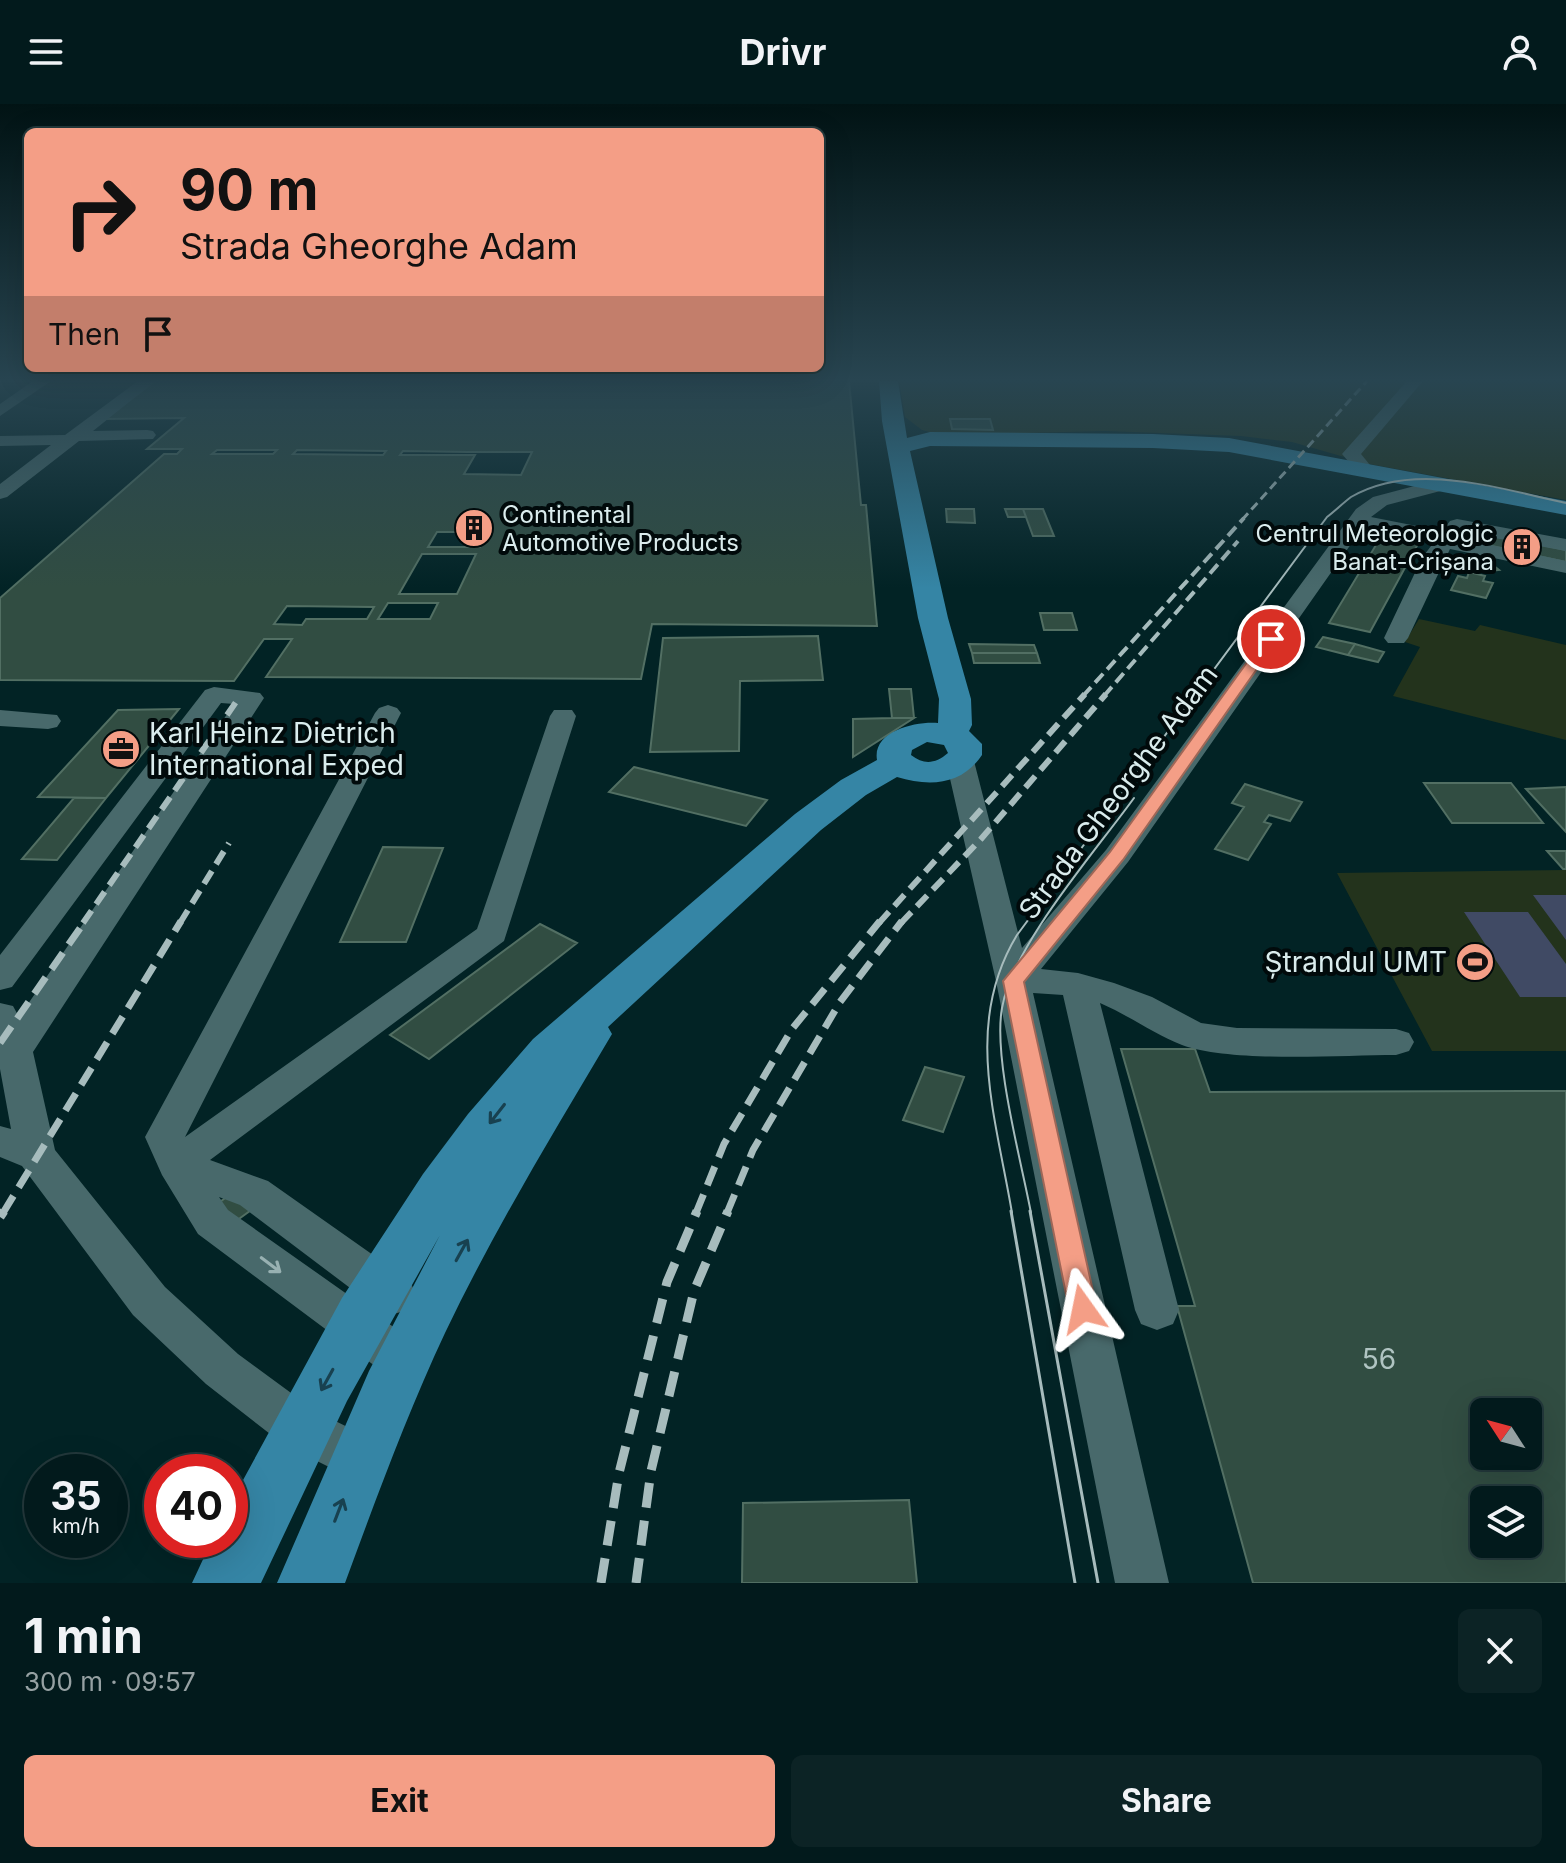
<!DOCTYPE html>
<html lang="en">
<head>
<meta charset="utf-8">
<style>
	:root { --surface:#021a1c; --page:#0c2325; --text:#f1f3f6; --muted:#96a1a3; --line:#23383b; --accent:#f49e86 }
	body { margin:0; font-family:Inter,sans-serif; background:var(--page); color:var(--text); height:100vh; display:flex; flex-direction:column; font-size:30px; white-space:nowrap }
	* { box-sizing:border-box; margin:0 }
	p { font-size:26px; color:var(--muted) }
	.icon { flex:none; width:44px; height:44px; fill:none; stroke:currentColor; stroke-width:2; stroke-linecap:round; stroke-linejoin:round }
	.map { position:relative; height:1479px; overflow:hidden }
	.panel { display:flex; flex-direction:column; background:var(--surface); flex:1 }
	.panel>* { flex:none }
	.guide { position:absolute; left:24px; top:24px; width:800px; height:244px; border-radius:12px; box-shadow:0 8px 32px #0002,0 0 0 2px var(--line); background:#f49e86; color:#111; overflow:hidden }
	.needle { width:52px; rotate:306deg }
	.buttons { position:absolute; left:1470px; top:1294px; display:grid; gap:16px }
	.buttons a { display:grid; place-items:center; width:72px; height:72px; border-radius:12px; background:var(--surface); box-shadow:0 8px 32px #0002,0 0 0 2px var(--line); font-size:40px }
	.speed { position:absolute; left:24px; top:1350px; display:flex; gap:16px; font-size:40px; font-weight:700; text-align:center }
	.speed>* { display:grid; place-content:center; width:104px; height:104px; border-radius:50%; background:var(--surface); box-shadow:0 8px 32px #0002,0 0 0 2px var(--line); line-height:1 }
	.speed small { font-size:20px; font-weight:400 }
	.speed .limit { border:12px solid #d22; background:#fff; color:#111 }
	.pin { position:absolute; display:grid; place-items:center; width:68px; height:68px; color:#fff; margin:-34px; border:4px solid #fff; border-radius:50%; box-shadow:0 2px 8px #0007 }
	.me { position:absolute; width:88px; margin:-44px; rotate:348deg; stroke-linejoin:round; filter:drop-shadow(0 0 6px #0008) }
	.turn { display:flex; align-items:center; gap:28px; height:168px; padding:0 24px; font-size:36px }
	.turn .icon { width:104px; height:104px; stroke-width:2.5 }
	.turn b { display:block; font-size:56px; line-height:68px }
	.then { display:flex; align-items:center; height:76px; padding:0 24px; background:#0003; gap:16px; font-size:30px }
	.round { display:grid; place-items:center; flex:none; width:84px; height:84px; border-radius:12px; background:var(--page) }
	.overview { display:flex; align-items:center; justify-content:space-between; height:136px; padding:0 24px }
	h1 { font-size:48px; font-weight:700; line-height:60px }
	.cta { display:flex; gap:16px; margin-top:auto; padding:16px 24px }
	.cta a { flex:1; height:92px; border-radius:12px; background:var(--accent); color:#111; font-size:32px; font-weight:700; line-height:92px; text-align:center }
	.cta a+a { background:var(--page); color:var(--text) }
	header { display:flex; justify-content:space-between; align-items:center; height:104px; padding:0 24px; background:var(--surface); font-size:36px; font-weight:700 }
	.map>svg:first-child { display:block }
	.green { fill:#23331c }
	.water { fill:#404a64 }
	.building { fill:#314d42; stroke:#526f63; stroke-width:2; fill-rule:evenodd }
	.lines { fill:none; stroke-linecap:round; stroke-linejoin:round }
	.minor { fill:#48696b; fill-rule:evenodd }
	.major { fill:#3585a5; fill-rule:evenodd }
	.tram-far1 { stroke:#a7bcbd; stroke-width:2 }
	.tram { stroke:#a7bcbd; stroke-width:3 }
	.rail-far4 { stroke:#a7bcbd; stroke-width:3; stroke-dasharray:9 5; stroke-linecap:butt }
	.rail-far3 { stroke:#a7bcbd; stroke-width:4; stroke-dasharray:12 6; stroke-linecap:butt }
	.rail-far2 { stroke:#a7bcbd; stroke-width:6; stroke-dasharray:15 8; stroke-linecap:butt }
	.rail-far1 { stroke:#a7bcbd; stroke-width:7; stroke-dasharray:20 10; stroke-linecap:butt }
	.rail { stroke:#a7bcbd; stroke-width:9; stroke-dasharray:25 13; stroke-linecap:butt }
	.oneway { stroke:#184150 }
	.oneway2 { stroke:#98b1b2 }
	.route { fill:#f49e86; stroke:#9f6757; stroke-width:2 }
	.labels { text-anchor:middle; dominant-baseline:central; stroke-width:8; stroke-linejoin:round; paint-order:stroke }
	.far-poi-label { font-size:24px; fill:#daeced; stroke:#010a0b; text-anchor:start }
	.poi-label { font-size:28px; fill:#daeced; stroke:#010a0b; text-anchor:start }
	.street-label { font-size:28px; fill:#daeced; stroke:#010a0b }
	.near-number-label { font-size:28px; fill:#b0c4c2 }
</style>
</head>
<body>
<header><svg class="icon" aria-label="menu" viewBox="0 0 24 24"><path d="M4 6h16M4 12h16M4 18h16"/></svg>Drivr<svg class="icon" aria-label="person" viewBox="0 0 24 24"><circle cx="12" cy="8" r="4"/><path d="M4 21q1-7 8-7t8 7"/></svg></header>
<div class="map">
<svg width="1566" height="1479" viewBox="0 0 1566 1479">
	<rect width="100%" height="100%" fill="#022325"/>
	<path class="green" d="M899 277H1566V396L1369 360 1292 338 1241 332 1105 327 941 331 922 326 905 313Z
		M1419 515 1475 527 1480 521 1566 541V636L1393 592 1420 543 1405 538Z
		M1566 766V947H1432L1337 769Z"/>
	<path class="water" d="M1533 791H1566V836Z
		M1464 808H1528L1566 860V893H1520Z"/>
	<path class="building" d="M155 277H849L861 401H866L877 522 652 520 641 575 266 573 292 535H264L234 577 0 576V494L164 350H177L182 345H147L184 314 105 315ZM217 346H277L273 350H212ZM297 346 386 347 383 351 293 350ZM403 347 468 348H532L521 371 464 370 475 351H400ZM437 428H487L480 443H428ZM422 450H476L457 490H399ZM388 499H438L430 515H378ZM287 502 374 503 367 515H306L302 521 274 520Z
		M950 315H990L993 326 952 325Z
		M946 405H974L975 419 947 418Z
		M1005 405H1023L1026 413H1008Z
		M1023 405H1043L1054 432H1033Z
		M1485 429 1566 446V458L1478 439Z
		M1382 431 1419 438 1370 528 1329 519Z
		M1468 456 1489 458 1499 466 1476 468 1464 462Z
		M1469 468 1485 472 1483 477 1493 479 1486 494 1451 486 1458 472 1467 474Z
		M1040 509H1072L1077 526H1044Z
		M818 532 823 576 740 577 739 647 650 648 663 534Z
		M1323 533 1355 540 1348 551 1316 543Z
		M969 540 1034 541 1037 549H972Z
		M1355 540 1384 548 1378 558 1348 551Z
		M972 549H1037L1040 559H974Z
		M889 585H911L914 614H892Z
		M179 605 106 694 38 693 118 606Z
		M892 614H914L853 653V615Z
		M634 663 767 696 746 722 609 688Z
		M1424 679H1511L1543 719H1452Z
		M1245 680 1302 698 1290 717 1269 711 1264 718 1271 720 1248 756 1215 745 1244 703 1232 699Z
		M1566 683V728L1526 685Z
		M74 694H106L57 756 22 755Z
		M383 743 443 744 406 838H340Z
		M1547 747H1566V765H1563Z
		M540 820 577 839 429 955 390 931Z
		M1121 945H1195L1210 988 1566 987V1479H1253L1177 1202H1195ZM1484 1308H1528V1352H1484ZM1484 1396H1528V1440H1484Z
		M925 963 964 973 943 1028 903 1016Z
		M233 1088 254 1104 236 1117 216 1101Z
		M909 1396 917 1479H742L743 1399Z"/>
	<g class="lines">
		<path class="minor" d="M33 277H51L0 312V300Z
			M138 277H155L93 327 147 326 153 327 156 331 153 335 79 337 7 393 0 395V380L51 341 0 342V332L65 331Z
			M1407 277H1423L1361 350 1374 366 1371 370H1359L1342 350Z
			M1441 375 1450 381 1448 385 1387 401 1371 413 1442 427 1450 417 1457 415 1566 435V447L1462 428 1458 434 1566 457V469L1450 445 1408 534 1404 539H1388L1384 534 1422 454 1434 438 1363 423 1128 758 1041 865 1078 869 1114 879 1152 893 1201 919 1237 924 1396 925 1409 929 1414 938 1409 947 1396 951C1340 951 1231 959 1182 941 1154 930 1128 911 1100 899L1179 1206 1173 1220 1157 1226 1141 1220 1135 1206 1063 891 1033 889 1169 1479H1115L996 877 946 657 950 651 960 649 970 651 974 657 1022 844 1106 746 1356 405 1373 393Z
			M214 583 260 589 264 594 33 948 55 1046 165 1183 238 1250 317 1308 376 1337 384 1354 376 1371 359 1378 283 1340 206 1280 133 1211 22 1062 0 1053V1022L11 1025 0 965V899L13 902 19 913 234 600 221 599 12 883 0 886V851L205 586Z
			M388 601 397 604 401 609 185 1033 477 825 550 612 554 606H572L576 612 504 837 210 1056 268 1077 410 1177 416 1191 410 1205 394 1210 378 1205 240 1101 219 1093 228 1106 419 1241 426 1256 419 1271 403 1277 387 1271 198 1130 162 1071 145 1033 375 609 379 604Z
			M0 606 57 611 61 617 57 623 48 625 0 622Z"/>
		<path class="major" d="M879 277H898L907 334 930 328 1153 330 1229 334 1566 397V411L1229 348 1153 344 930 342 910 347 948 514 971 595 972 621 969 627 982 640V651C962 681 930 683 897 673L866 691 821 726 608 923 612 930C554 1028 494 1126 445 1229 407 1310 376 1395 345 1479H277L369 1267 440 1131 347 1297 261 1479H192L212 1436H230V1400L342 1194 423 1070 468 1010 533 935 795 710 841 676 877 656C872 627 916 617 938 619L939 595 918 514 882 317ZM927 638 944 641 948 649C935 660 924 661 911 651L912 646Z"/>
		<path class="tram-far1" d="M1012 1109C996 1013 963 920 1017 831L1327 413C1335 407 1343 399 1351 393 1414 356 1500 385 1566 399
			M1031 1109C1021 1056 993 954 1002 904 1013 841 1095 748 1134 694"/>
		<path class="tram" d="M1011 1107 1075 1479
			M1030 1107 1098 1479"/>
		<path class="rail-far4" d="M1242 416 1367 277"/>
		<path class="rail-far3" d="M1083 592 1244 414
			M1104 592 1238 437"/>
		<path class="rail-far2" d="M83 819 236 598
			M180 819 229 739
			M879 819 1085 590
			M901 819 981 735 1106 590"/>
		<path class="rail-far1" d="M0 939 85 817
			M3 1109 181 817
			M696 1109 724 1040 792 925 880 817
			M727 1109 753 1046 840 898 902 817"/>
		<path class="rail" d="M0 1113 4 1107
			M601 1479 619 1369 667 1178 697 1107
			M636 1479 651 1367 694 1187 728 1107"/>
	</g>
	<defs><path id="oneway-shaft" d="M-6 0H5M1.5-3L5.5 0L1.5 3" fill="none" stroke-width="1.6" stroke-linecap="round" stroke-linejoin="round" transform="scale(2)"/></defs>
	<g class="oneway">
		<use href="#oneway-shaft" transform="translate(497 1010) rotate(128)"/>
		<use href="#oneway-shaft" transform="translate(462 1146) rotate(-61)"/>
		<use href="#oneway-shaft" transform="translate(327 1276) rotate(119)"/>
		<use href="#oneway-shaft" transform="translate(339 1406) rotate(-69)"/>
	</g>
	<use class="oneway2" href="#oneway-shaft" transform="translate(271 1161) rotate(37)"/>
	<linearGradient id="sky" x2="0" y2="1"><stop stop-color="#011314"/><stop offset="0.57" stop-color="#284551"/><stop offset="1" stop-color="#284551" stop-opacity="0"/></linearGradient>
	<rect width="1566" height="484" fill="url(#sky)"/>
	<path class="route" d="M1271 531 1278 535 1123 756 1024 878 1097 1205 1093 1213 1083 1216 1073 1213 1069 1205 1003 877 1110 748 1266 532Z"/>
	<defs>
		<symbol id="building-disc" viewBox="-11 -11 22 22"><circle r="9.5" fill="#f49e86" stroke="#010a0b"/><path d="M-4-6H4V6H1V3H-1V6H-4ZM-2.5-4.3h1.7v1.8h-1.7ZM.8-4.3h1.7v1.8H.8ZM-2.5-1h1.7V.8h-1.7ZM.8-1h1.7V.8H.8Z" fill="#111"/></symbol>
		<symbol id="office-disc" viewBox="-11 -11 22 22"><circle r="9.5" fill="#f49e86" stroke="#010a0b"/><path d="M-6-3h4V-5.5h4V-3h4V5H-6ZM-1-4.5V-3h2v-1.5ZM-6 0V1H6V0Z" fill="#111"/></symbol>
		<symbol id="stadium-disc" viewBox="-11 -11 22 22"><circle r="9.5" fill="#f49e86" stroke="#010a0b"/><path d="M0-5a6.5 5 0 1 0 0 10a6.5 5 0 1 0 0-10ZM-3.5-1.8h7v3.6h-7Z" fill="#111"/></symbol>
	</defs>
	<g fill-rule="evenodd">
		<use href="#building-disc" x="452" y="402" width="44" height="44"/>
		<use href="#building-disc" x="1500" y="421" width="44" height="44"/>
		<use href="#office-disc" x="99" y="623" width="44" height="44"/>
		<use href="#stadium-disc" x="1453" y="836" width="44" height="44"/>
	</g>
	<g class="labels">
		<g class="far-poi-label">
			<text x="502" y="410">Continental<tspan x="502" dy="28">Automotive Products</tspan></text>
			<text x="1494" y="429" text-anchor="end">Centrul Meteorologic<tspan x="1494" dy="28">Banat-Crișana</tspan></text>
		</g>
		<g class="poi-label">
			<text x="149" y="629">Karl Heinz Dietrich<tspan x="149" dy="32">International Exped</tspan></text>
			<text x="1447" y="858" text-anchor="end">Ștrandul UMT</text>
		</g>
		<g class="street-label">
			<text transform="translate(1118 688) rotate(-53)">Strada Gheorghe Adam</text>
		</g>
		<g class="near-number-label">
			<text x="1379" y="1255">56</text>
		</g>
	</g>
</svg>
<div class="buttons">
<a><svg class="needle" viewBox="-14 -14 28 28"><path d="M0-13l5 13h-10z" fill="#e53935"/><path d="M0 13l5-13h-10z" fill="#96a1a3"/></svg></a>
<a><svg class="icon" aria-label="layers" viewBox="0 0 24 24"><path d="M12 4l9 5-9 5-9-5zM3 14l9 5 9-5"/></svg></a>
</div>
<div class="speed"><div>35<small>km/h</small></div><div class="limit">40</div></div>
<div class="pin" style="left:1271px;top:535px;background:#d93025"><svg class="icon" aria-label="arrive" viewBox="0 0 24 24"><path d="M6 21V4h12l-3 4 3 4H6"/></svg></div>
<svg class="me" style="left:1083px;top:1205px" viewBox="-20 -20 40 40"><path d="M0-17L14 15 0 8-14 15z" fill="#f49e86" stroke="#fff" stroke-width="4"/></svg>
<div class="guide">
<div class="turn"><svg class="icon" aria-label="right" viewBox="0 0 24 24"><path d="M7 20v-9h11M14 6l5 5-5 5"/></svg><div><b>90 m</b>Strada Gheorghe Adam</div></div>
<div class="then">Then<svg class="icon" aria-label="arrive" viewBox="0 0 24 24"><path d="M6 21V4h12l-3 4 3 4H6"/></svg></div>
</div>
</div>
<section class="panel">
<div class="overview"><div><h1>1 min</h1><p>300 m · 09:57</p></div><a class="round"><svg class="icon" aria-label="close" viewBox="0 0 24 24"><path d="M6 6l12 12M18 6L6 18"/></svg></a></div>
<div class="cta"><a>Exit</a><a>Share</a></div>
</section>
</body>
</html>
